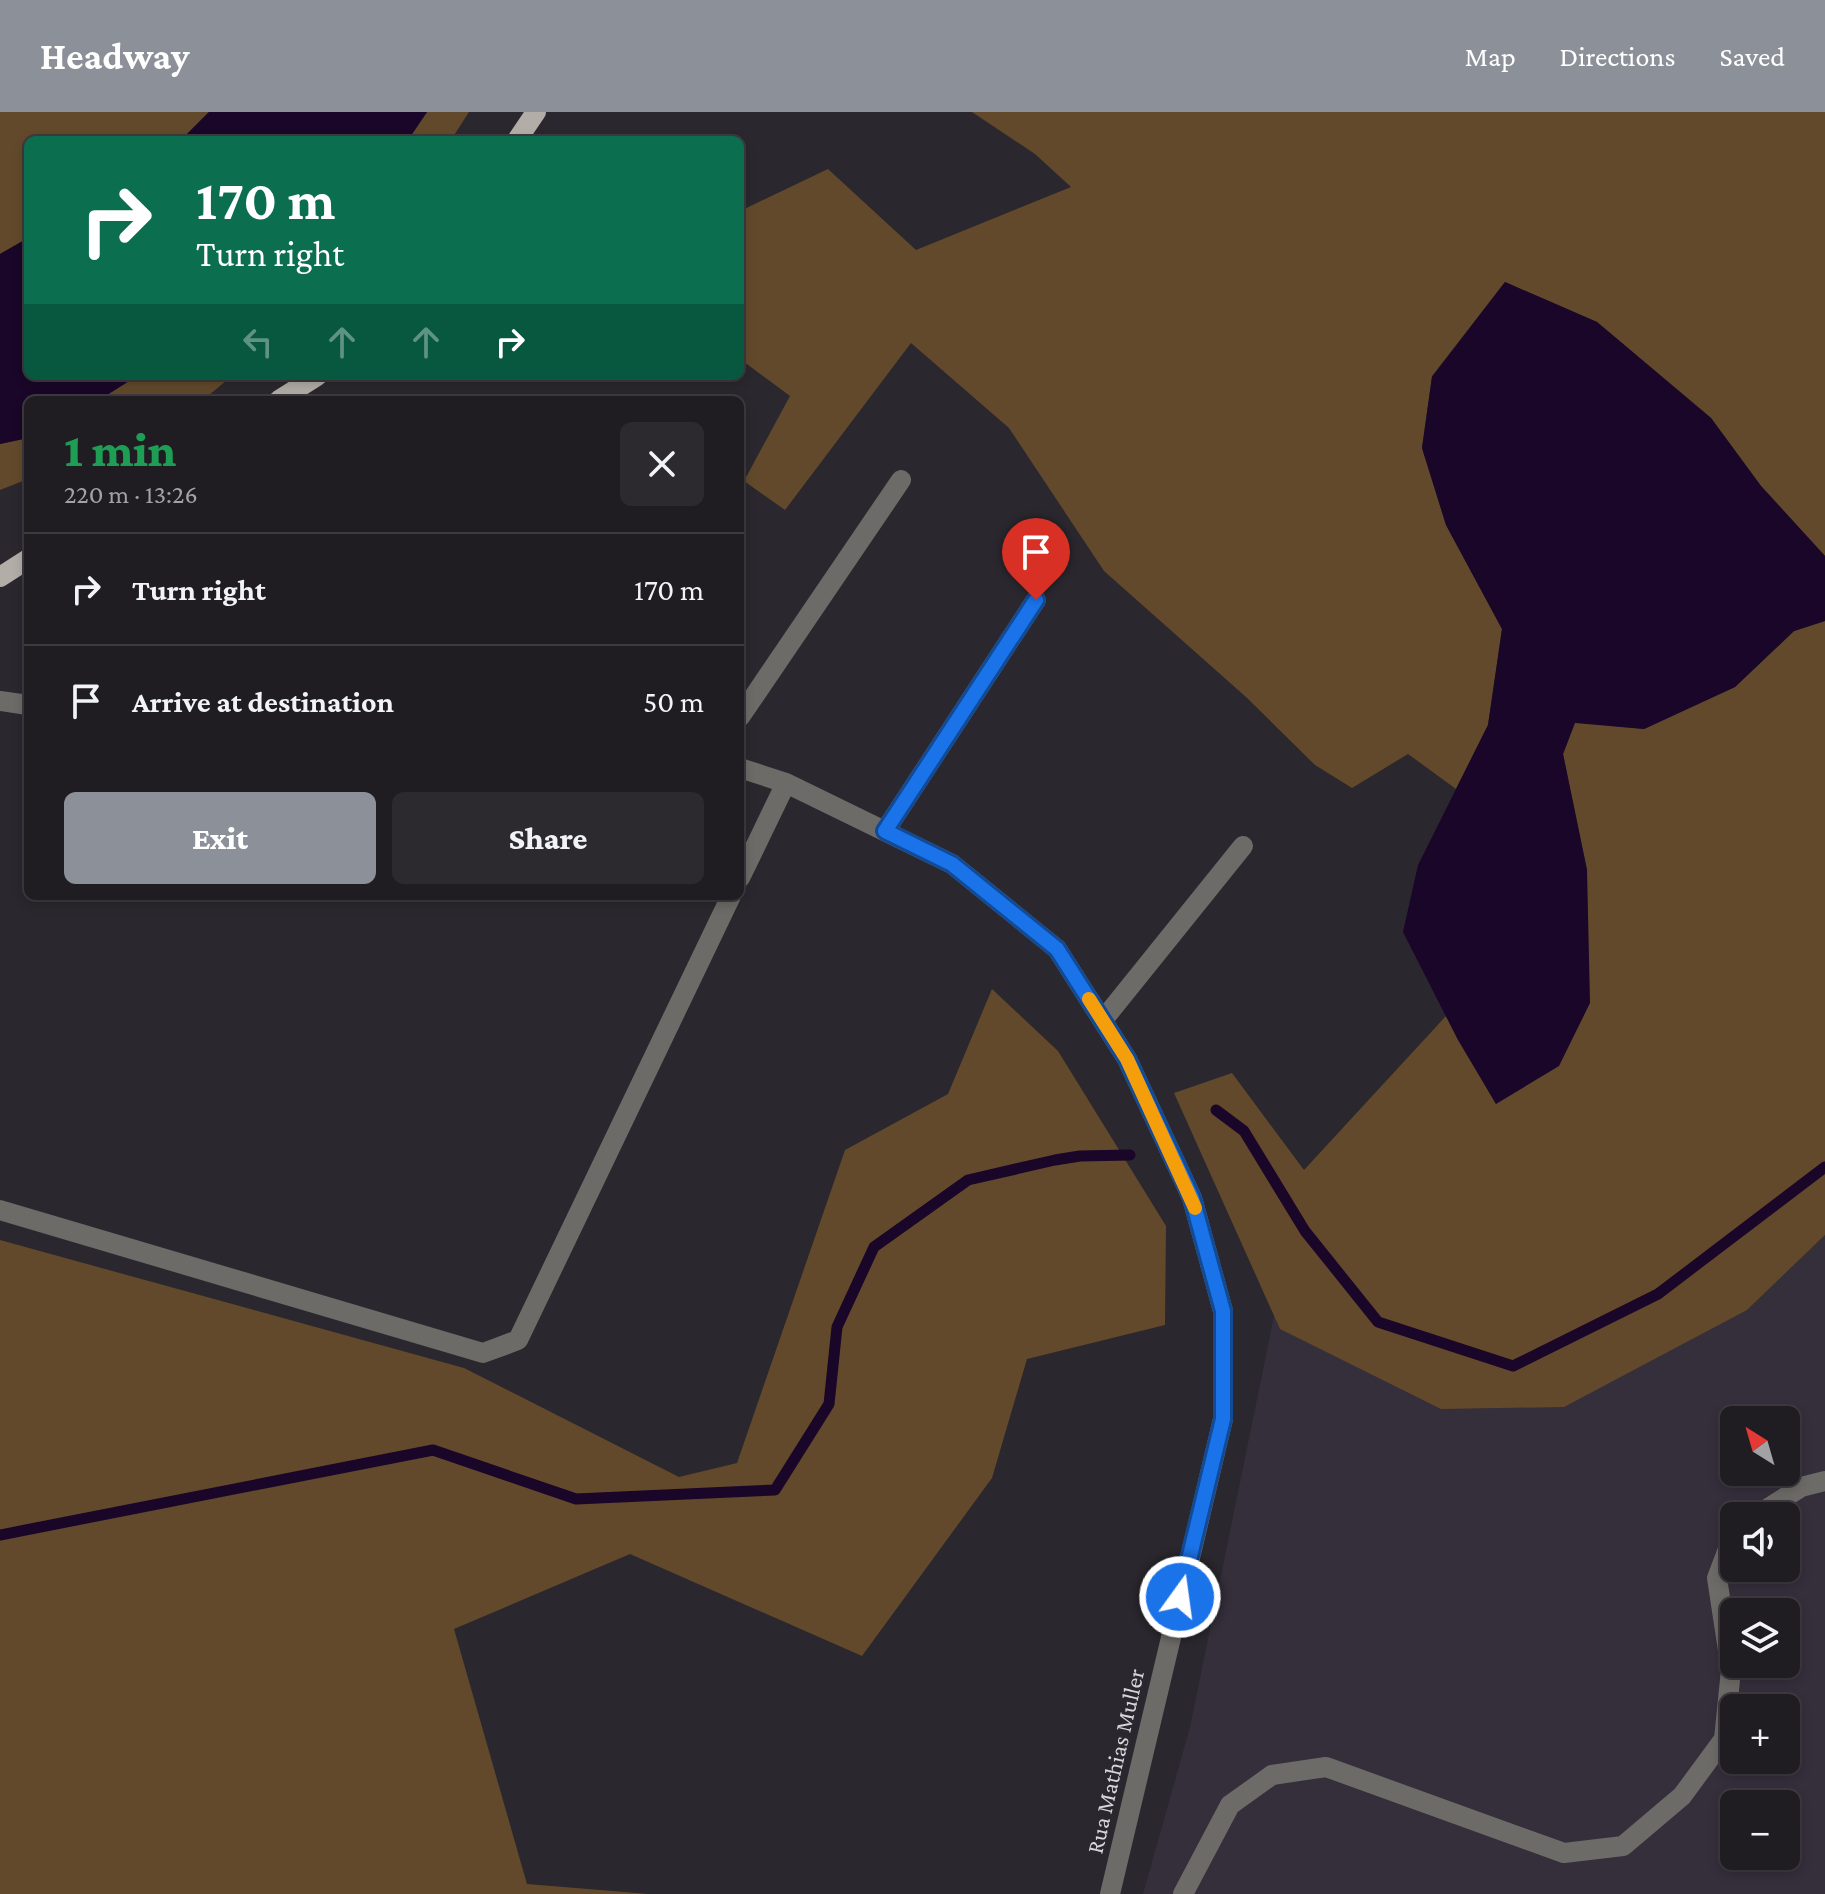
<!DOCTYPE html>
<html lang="en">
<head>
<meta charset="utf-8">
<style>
	:root { --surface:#201d22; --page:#2d2a2f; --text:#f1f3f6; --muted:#a2a2a5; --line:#3d3b40; --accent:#8c9099 }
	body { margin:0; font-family:"Crimson Pro",serif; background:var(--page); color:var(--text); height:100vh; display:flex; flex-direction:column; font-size:30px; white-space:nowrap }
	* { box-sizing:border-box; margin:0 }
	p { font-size:26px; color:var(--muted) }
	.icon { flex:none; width:44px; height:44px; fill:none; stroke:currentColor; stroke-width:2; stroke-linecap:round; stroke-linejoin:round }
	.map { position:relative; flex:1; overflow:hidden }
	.details { position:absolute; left:24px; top:284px; width:720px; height:504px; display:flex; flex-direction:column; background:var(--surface); border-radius:12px; box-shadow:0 4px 12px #0003,0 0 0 2px var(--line) }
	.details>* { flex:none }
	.hud { position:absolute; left:24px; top:24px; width:720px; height:244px; border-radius:12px; box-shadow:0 4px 12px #0003,0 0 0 2px var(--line); background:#0b6e4f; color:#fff; overflow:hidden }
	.needle { width:52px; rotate:323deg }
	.controls { position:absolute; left:1720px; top:1294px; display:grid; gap:16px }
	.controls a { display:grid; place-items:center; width:80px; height:80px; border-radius:12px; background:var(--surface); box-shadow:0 4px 12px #0003,0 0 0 2px var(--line); font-size:40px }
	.pin { position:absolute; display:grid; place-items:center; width:68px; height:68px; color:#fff; margin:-82px -34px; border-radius:50% 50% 50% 0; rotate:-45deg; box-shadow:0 0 8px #0007 }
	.pin .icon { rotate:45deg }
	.me { position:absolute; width:88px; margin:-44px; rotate:14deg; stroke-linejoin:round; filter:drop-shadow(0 0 6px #0008) }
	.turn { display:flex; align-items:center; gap:28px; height:168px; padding:0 40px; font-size:36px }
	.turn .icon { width:104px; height:104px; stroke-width:2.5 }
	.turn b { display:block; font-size:56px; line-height:68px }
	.lanes { display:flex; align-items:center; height:76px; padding:0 40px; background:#0003; justify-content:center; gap:40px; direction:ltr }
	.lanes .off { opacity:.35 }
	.round { display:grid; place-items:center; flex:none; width:84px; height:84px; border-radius:12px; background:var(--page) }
	.head { display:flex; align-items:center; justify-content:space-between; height:136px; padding:0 40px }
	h1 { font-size:48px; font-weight:800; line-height:60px; color:#1e9e55 }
	.action { display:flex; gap:16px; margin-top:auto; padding:16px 40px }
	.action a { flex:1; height:92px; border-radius:12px; background:var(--accent); color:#fff; font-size:32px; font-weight:800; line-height:92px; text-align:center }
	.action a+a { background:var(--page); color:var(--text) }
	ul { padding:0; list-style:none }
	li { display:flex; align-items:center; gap:24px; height:112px; padding:0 40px; border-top:2px solid var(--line) }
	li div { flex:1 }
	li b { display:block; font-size:30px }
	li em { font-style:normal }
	header { display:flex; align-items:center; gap:48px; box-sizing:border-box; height:112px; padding:0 40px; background:var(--accent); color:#fff }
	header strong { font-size:38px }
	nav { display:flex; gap:44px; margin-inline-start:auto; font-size:28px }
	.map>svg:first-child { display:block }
	.built { fill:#342f3b; fill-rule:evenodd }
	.green { fill:#62492b }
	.water { fill:#190628 }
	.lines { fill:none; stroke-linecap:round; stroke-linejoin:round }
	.stream { stroke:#190628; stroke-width:11 }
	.minor { stroke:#6d6b67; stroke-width:20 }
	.major { stroke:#b2ada6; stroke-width:20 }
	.route-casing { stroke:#114b97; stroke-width:20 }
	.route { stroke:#1a73e8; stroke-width:14 }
	.slow { stroke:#f59e0b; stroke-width:14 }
	.labels { text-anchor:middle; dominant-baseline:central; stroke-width:8; stroke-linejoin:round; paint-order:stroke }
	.street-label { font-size:24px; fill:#d7d5da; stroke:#2a272e }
</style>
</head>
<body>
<header>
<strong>Headway</strong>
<nav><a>Map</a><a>Directions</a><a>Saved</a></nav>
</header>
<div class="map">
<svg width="1825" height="1782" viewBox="0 0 1825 1782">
	<rect width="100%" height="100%" fill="#2a272e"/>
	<path class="built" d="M1825 1123V1782H1143L1190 1615 1274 1204 1747 1198ZM1734 1308H1786V1360H1734ZM1734 1404H1786V1456H1734ZM1734 1500H1786V1552H1734ZM1734 1596H1786V1648H1734ZM1734 1692H1786V1744H1734Z"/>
	<path class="green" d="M0 0H209L181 28H28V126L0 142Z
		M427 0H469L451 28H408Z
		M972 0H1825V444L1761 374 1711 306 1597 210 1505 170 1432 264 1422 336 1446 413 1502 517 1488 613 1456 677 1408 642 1352 676 1315 653 1246 585 1104 459 1009 316 911 231 785 398 744 369 790 284 740 247V99L828 57 916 138 1071 75 1035 42Z
		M137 264H232L203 288H99Z
		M28 326V367L0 378V332Z
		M1825 509V1123L1747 1198 1564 1295 1441 1297 1280 1217 1174 981 1232 961 1304 1058 1446 904 1496 992 1587 758 1563 642 1575 610 1644 617 1735 575 1794 519Z
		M992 877 1058 939 1166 1114 1165 1213 1027 1247 992 1366 862 1544 630 1442 454 1517 527 1772 649 1782H0V1128L464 1256 679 1365 737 1351 845 1038 948 982Z"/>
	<path class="water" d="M209 0H427L408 28H181Z
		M28 126V264H137L99 288H28V326L0 332V142Z
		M1505 170 1597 210 1711 306 1761 374 1825 444V509L1794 519 1735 575 1644 617 1575 611 1563 642 1587 758 1590 891 1559 954 1496 992 1458 928 1403 820 1418 753 1488 613 1502 517 1446 413 1422 336 1432 265Z"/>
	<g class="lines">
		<path class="stream" d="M1216 998 1244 1019 1305 1119 1378 1210 1513 1254 1658 1182 1825 1055
			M0 1423 433 1338 576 1387 775 1378 829 1292 837 1215 874 1135 968 1068 1055 1048 1080 1044 1130 1043"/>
		<path class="minor" d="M0 589 28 593
			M740 605 901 368
			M740 656 786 671 952 752 1057 837 1127 947 1192 1086 1223 1199V1307L1110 1782
			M885 719 1036 488
			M740 766 786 671
			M1103 908 1243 734
			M0 1098 483 1241 518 1228 731 784
			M1756 1404 1801 1375 1825 1369
			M1183 1782 1230 1693 1272 1663 1326 1655 1564 1741 1623 1734 1682 1684 1724 1627 1731 1558 1717 1466 1734 1421"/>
		<path class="major" d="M517 28 536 0
			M279 288 317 264
			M0 465 28 447"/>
	</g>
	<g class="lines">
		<defs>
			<path id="route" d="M1036 488 885 719 952 752 1057 837 1127 947 1192 1086 1223 1199V1307L1180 1485"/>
		</defs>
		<use href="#route" class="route-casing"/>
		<use href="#route" class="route"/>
		<path class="slow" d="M1089 887 1127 947 1195 1096"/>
	</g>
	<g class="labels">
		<g class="street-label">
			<text transform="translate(1115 1649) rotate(-77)">Rua Mathias Muller</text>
		</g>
	</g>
</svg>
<div class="controls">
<a><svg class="needle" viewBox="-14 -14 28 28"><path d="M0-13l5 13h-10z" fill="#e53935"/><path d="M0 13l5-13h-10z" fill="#a2a2a5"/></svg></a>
<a><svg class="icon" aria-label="sound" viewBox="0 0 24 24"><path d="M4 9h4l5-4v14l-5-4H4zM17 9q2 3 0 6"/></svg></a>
<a><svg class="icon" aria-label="layers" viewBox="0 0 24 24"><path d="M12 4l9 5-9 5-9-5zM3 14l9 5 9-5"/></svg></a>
<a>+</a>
<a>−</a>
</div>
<div class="pin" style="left:1036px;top:488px;background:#d93025"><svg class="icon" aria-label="arrive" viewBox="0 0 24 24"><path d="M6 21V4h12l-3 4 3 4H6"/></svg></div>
<svg class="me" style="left:1180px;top:1485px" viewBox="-20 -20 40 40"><circle r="17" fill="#1a73e8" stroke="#fff" stroke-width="3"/><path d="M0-11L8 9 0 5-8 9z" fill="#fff"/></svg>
<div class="hud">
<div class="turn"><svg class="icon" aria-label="right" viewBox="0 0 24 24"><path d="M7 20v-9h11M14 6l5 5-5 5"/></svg><div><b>170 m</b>Turn right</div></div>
<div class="lanes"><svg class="icon off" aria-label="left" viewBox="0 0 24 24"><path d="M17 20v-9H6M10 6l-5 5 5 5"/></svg><svg class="icon off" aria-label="ahead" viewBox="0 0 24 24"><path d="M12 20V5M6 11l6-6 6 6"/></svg><svg class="icon off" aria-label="ahead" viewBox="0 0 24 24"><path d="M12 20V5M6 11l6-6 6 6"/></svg><svg class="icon" aria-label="right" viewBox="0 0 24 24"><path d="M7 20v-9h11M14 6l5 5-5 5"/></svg></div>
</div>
<section class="details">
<div class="head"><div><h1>1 min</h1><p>220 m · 13:26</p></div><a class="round"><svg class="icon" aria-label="close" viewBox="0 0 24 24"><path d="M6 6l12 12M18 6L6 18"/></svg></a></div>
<ul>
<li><svg class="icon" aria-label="right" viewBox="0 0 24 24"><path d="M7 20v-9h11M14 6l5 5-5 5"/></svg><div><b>Turn right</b></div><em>170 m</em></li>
<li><svg class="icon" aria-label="arrive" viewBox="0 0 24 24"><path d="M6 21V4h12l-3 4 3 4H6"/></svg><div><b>Arrive at destination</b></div><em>50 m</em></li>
</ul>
<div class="action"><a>Exit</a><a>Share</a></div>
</section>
</div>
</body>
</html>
